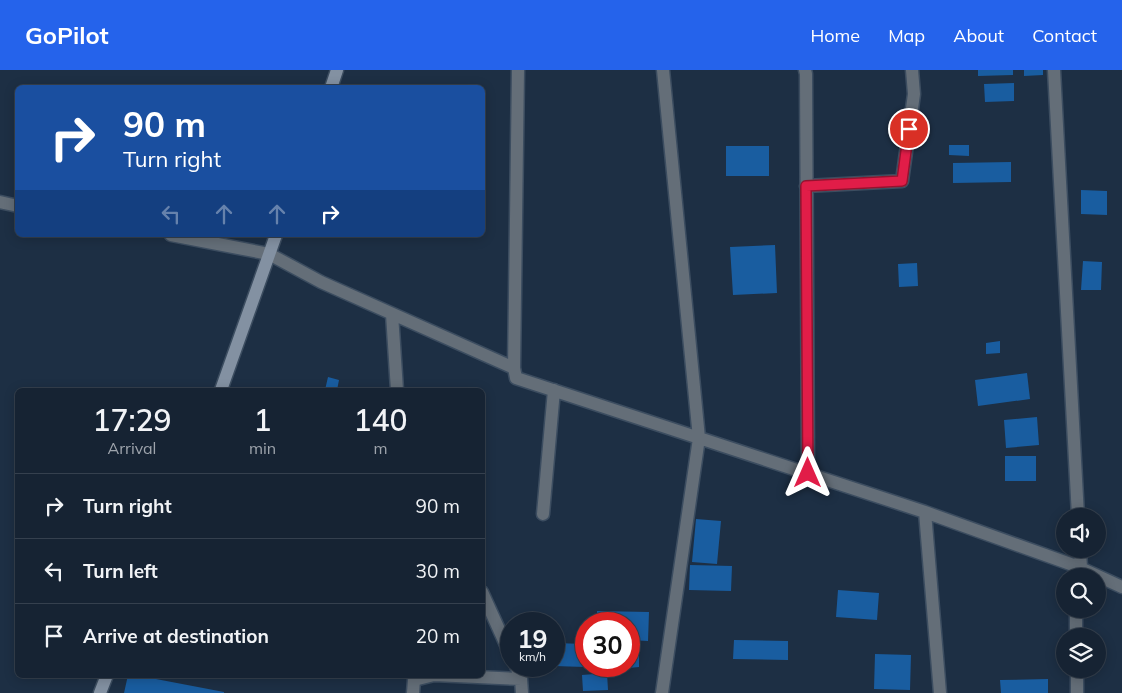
<!DOCTYPE html>
<html lang="en">
<head>
<meta charset="utf-8">
<style>
	:root { --surface:#162333; --page:#1f2b3b; --text:#f1f3f6; --muted:#9ea4ac; --line:#35404e; --accent:#2563eb }
	body { margin:0; font-family:Mulish,sans-serif; background:var(--page); color:var(--text); height:100vh; display:flex; flex-direction:column; font-size:19px; white-space:nowrap }
	* { box-sizing:border-box; margin:0 }
	p { font-size:16px; color:var(--muted) }
	.icon { flex:none; width:28px; height:28px; fill:none; stroke:currentColor; stroke-width:2; stroke-linecap:round; stroke-linejoin:round }
	.map { position:relative; flex:1; overflow:hidden }
	.sheet { position:absolute; left:15px; top:318px; width:470px; height:290px; display:flex; flex-direction:column; background:var(--surface); border-radius:8px; box-shadow:0 2px 12px #0003,0 0 0 1px var(--line) }
	.sheet>* { flex:none }
	.top-card { position:absolute; left:15px; top:15px; width:470px; height:152px; border-radius:8px; box-shadow:0 2px 12px #0003,0 0 0 1px var(--line); background:#1a4fa0; color:#fff; overflow:hidden }
	.tools { position:absolute; left:1056px; top:438px; display:grid; gap:10px }
	.tools a { display:grid; place-items:center; width:50px; height:50px; border-radius:50%; background:var(--surface); box-shadow:0 2px 12px #0003,0 0 0 1px var(--line); font-size:25px }
	.speed { position:absolute; left:500px; top:542px; display:flex; gap:10px; font-size:25px; font-weight:700; text-align:center }
	.speed>* { display:grid; place-content:center; width:65px; height:65px; border-radius:50%; background:var(--surface); box-shadow:0 2px 12px #0003,0 0 0 1px var(--line); line-height:1 }
	.speed small { font-size:12px; font-weight:400 }
	.speed .limit { border:8px solid #d22; background:#fff; color:#111 }
	.pin { position:absolute; display:grid; place-items:center; width:42px; height:42px; color:#fff; margin:-21px; border:2px solid #fff; border-radius:50%; box-shadow:0 1px 5px #0007 }
	.me { position:absolute; width:55px; margin:-28px; rotate:0deg; stroke-linejoin:round; filter:drop-shadow(0 0 4px #0008) }
	.turn { display:flex; align-items:center; gap:18px; height:105px; padding:0 25px; font-size:22px }
	.turn .icon { width:65px; height:65px; stroke-width:2.5 }
	.turn b { display:block; font-size:35px; line-height:42px }
	.lanes { display:flex; align-items:center; height:48px; padding:0 25px; background:#0003; justify-content:center; gap:25px; direction:ltr }
	.lanes .off { opacity:.35 }
	.eta { display:flex; justify-content:space-evenly; align-items:center; height:85px; text-align:center }
	.eta b { font-size:30px; font-weight:600; line-height:35px }
	ul { padding:0; list-style:none }
	li { display:flex; align-items:center; gap:15px; height:65px; padding:0 25px; border-top:1px solid var(--line) }
	li div { flex:1 }
	li b { display:block; font-size:19px }
	li em { font-style:normal }
	header { display:flex; align-items:center; gap:30px; box-sizing:border-box; height:70px; padding:0 25px; background:var(--accent); color:#fff }
	header strong { font-size:24px }
	nav { display:flex; gap:28px; margin-inline-start:auto; font-size:18px }
	.map>svg:first-child { display:block }
	.building { fill:#195da0 }
	.lines { fill:none; stroke-linecap:round; stroke-linejoin:round }
	.street-casing { stroke:#3c4d60; stroke-width:15 }
	.secondary-casing { stroke:#3c4d60; stroke-width:15 }
	.street { stroke:#646e78; stroke-width:12 }
	.secondary { stroke:#8391a2; stroke-width:12 }
	.route-casing { stroke:#92132f; stroke-width:12 }
	.route { stroke:#e11d48; stroke-width:9 }
</style>
</head>
<body>
<header>
<strong>GoPilot</strong>
<nav><a>Home</a><a>Map</a><a>About</a><a>Contact</a></nav>
</header>
<div class="map">
<svg width="1122" height="623" viewBox="0 0 1122 623">
	<rect width="100%" height="100%" fill="#1d2f44"/>
	<path class="building" d="M978 0H1013V5L978 6Z
		M1024 0H1043V5L1024 6Z
		M1014 13V31L985 32 984 14Z
		M949 75H969V86L949 85Z
		M726 76H769V106H726Z
		M1011 92V112L953 113V93Z
		M1081 120 1107 121V145L1081 144Z
		M775 175 777 223 733 225 730 177Z
		M1083 191 1102 192 1101 220H1081Z
		M917 193 918 216 899 217 898 194Z
		M1000 271V283L986 284V273Z
		M1027 303 1030 329 978 336 975 310Z
		M328 307 339 310 337 320H325Z
		M1037 347 1039 375 1006 378 1004 350Z
		M1005 386H1036V411H1005Z
		M696 449 721 451 717 494 692 492Z
		M690 495 732 496 731 521 689 520Z
		M838 520 879 523 877 550 836 547Z
		M597 541 649 542 648 571 629 570V554H597Z
		M734 570 788 571V590L733 589Z
		M554 573 586 574 585 597 554 596Z
		M629 583H639V597L629 598Z
		M875 584 911 585 910 620 874 619Z
		M607 603 608 620 583 621 582 605Z
		M128 605H135L224 622V623H124Z
		M1048 609V623H1001L1000 610Z"/>
	<g class="lines">
		<defs>
			<path id="street" d="M805 0 806 4 808 403
				M1054 0 1078 446
				M806 116 902 111 914 24 912 0
				M0 132 18 136
				M171 165 269 184 321 212 514 298 516 308 925 442 1076 496 1122 517
				M392 244 397 320
				M514 298 518 0
				M925 442 940 623
				M543 444 554 320
				M1080 479 1081 498
				M482 522 511 586
				M1076 539V566
				M516 596 521 609
				M1077 599V623
				M413 623 414 610 434 605 521 609 522 623
				M662 623 699 368 663 0"/>
			<path id="secondary" d="M331 18 337 0
				M221 320 276 165
				M100 623 107 605"/>
		</defs>
		<use href="#street" class="street-casing"/>
		<use href="#secondary" class="secondary-casing"/>
		<use href="#street" class="street"/>
		<use href="#secondary" class="secondary"/>
	</g>
	<g class="lines">
		<defs>
			<path id="route" d="M808 403 806 116 902 111 909 59"/>
		</defs>
		<use href="#route" class="route-casing"/>
		<use href="#route" class="route"/>
	</g>
</svg>
<div class="tools">
<a><svg class="icon" aria-label="sound" viewBox="0 0 24 24"><path d="M4 9h4l5-4v14l-5-4H4zM17 9q2 3 0 6"/></svg></a>
<a><svg class="icon" aria-label="search" viewBox="0 0 24 24"><circle cx="10" cy="10" r="6"/><path d="M15 15l6 6"/></svg></a>
<a><svg class="icon" aria-label="layers" viewBox="0 0 24 24"><path d="M12 4l9 5-9 5-9-5zM3 14l9 5 9-5"/></svg></a>
</div>
<div class="speed"><div>19<small>km/h</small></div><div class="limit">30</div></div>
<div class="pin" style="left:909px;top:59px;background:#d93025"><svg class="icon" aria-label="arrive" viewBox="0 0 24 24"><path d="M6 21V4h12l-3 4 3 4H6"/></svg></div>
<svg class="me" style="left:808px;top:403px" viewBox="-20 -20 40 40"><path d="M0-17L14 15 0 8-14 15z" fill="#e11d48" stroke="#fff" stroke-width="4"/></svg>
<div class="top-card">
<div class="turn"><svg class="icon" aria-label="right" viewBox="0 0 24 24"><path d="M7 20v-9h11M14 6l5 5-5 5"/></svg><div><b>90 m</b>Turn right</div></div>
<div class="lanes"><svg class="icon off" aria-label="left" viewBox="0 0 24 24"><path d="M17 20v-9H6M10 6l-5 5 5 5"/></svg><svg class="icon off" aria-label="ahead" viewBox="0 0 24 24"><path d="M12 20V5M6 11l6-6 6 6"/></svg><svg class="icon off" aria-label="ahead" viewBox="0 0 24 24"><path d="M12 20V5M6 11l6-6 6 6"/></svg><svg class="icon" aria-label="right" viewBox="0 0 24 24"><path d="M7 20v-9h11M14 6l5 5-5 5"/></svg></div>
</div>
<section class="sheet">
<div class="eta">
<div><b>17:29</b><p>Arrival</p></div>
<div><b>1</b><p>min</p></div>
<div><b>140</b><p>m</p></div>
</div>
<ul>
<li><svg class="icon" aria-label="right" viewBox="0 0 24 24"><path d="M7 20v-9h11M14 6l5 5-5 5"/></svg><div><b>Turn right</b></div><em>90 m</em></li>
<li><svg class="icon" aria-label="left" viewBox="0 0 24 24"><path d="M17 20v-9H6M10 6l-5 5 5 5"/></svg><div><b>Turn left</b></div><em>30 m</em></li>
<li><svg class="icon" aria-label="arrive" viewBox="0 0 24 24"><path d="M6 21V4h12l-3 4 3 4H6"/></svg><div><b>Arrive at destination</b></div><em>20 m</em></li>
</ul>
</section>
</div>
</body>
</html>
